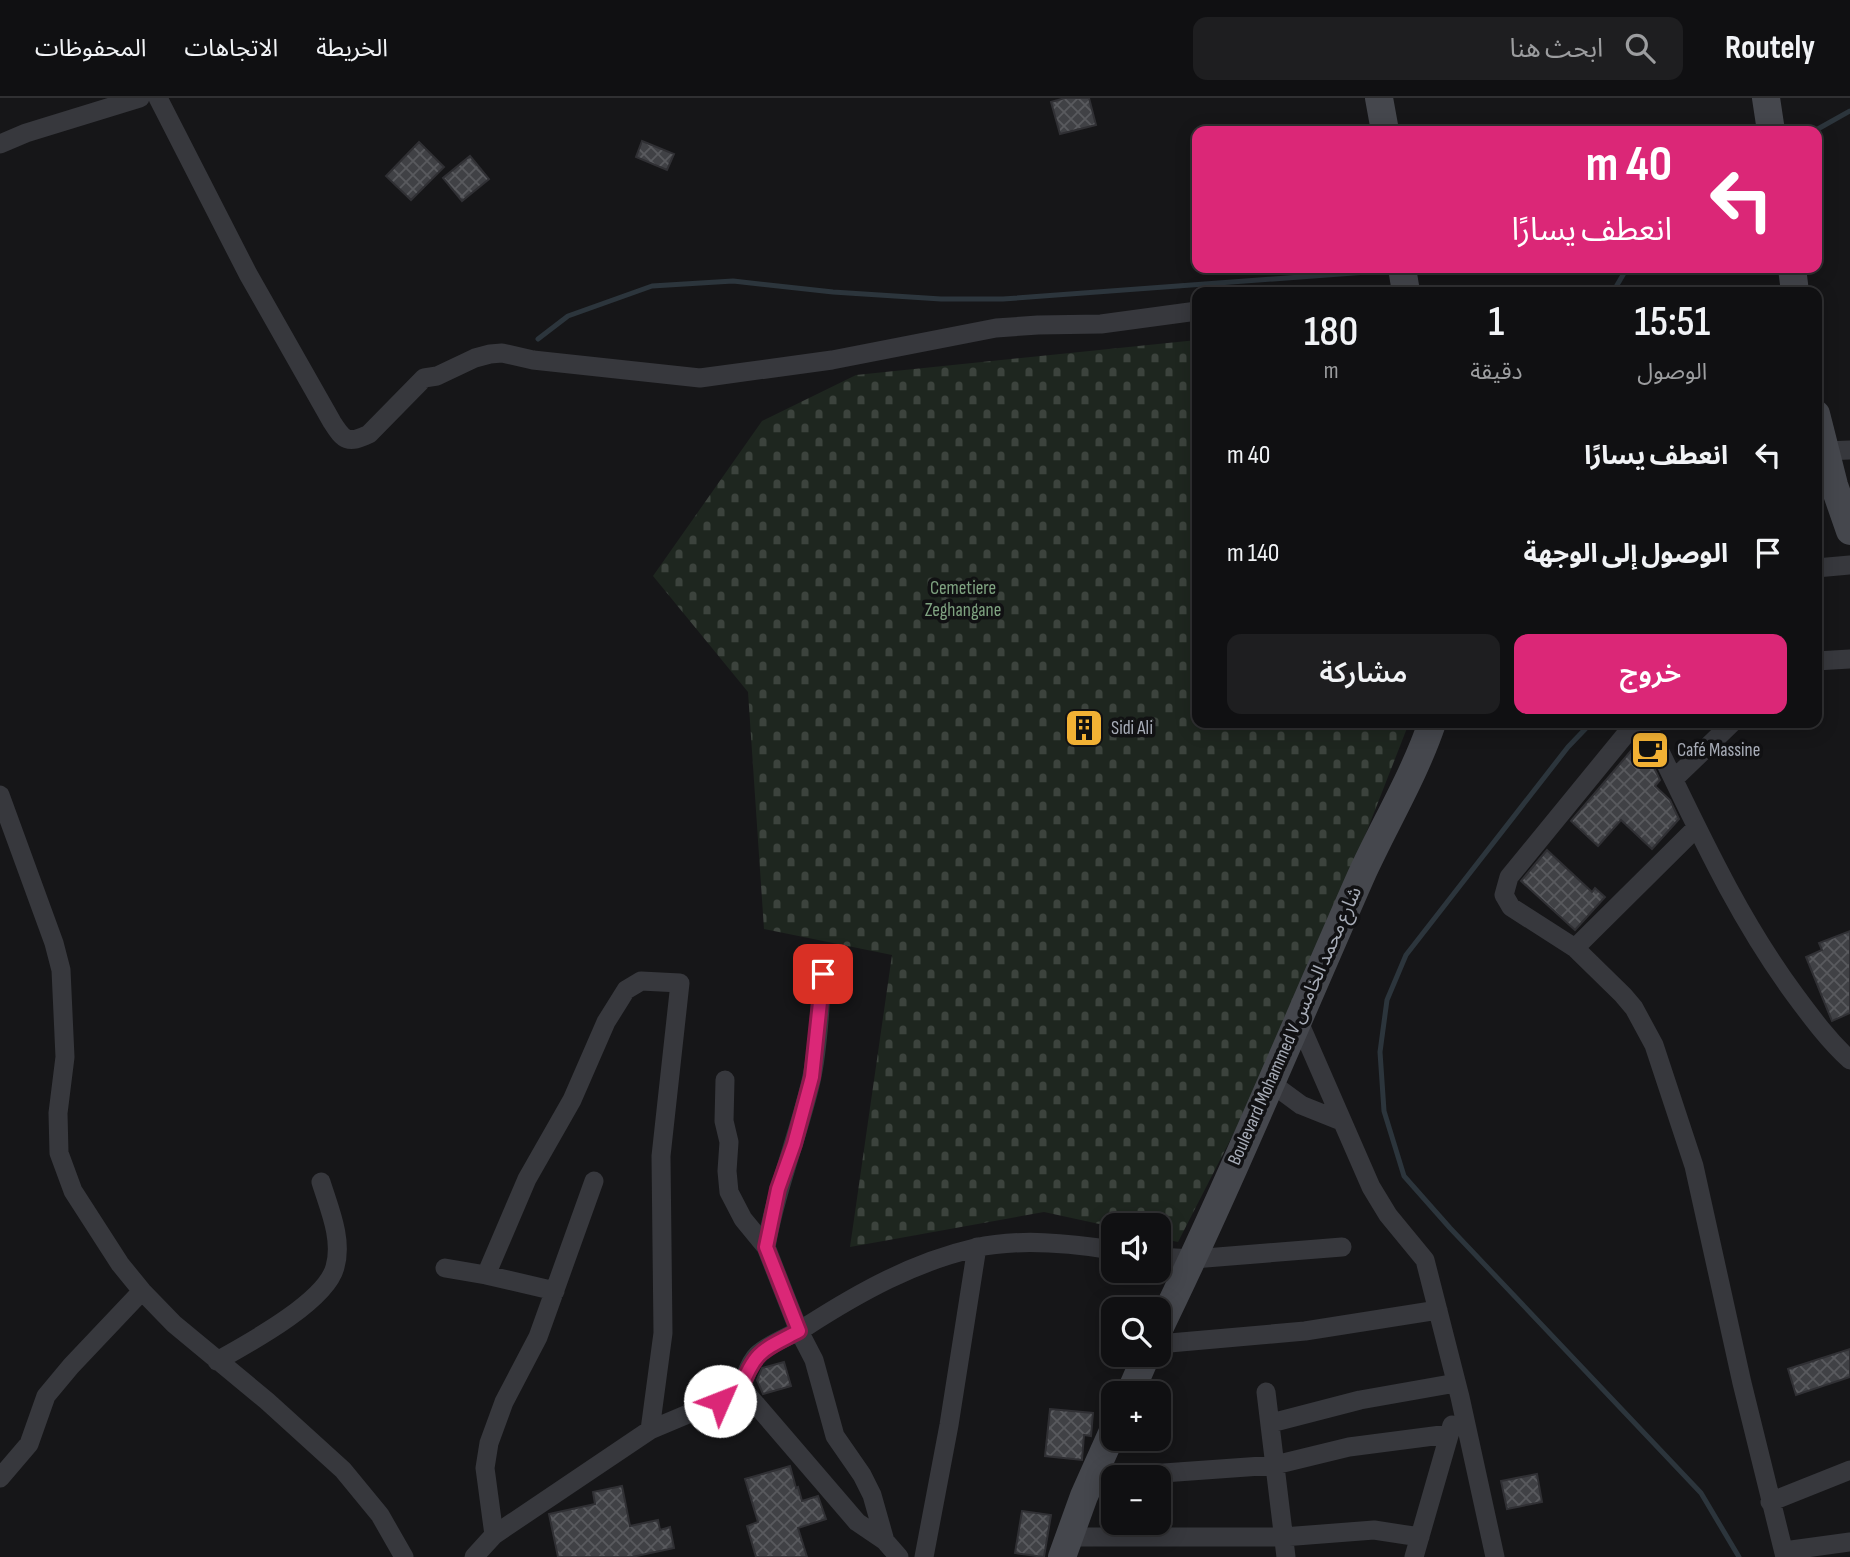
<!DOCTYPE html>
<html lang="ar">
<head>
<meta charset="utf-8">
<style>
	:root { --surface:#101012; --page:#1e1e20; --text:#f1f3f6; --muted:#9c9d9f; --line:#303032; --accent:#db2777 }
	body { margin:0; font-family:"Sofia Sans Condensed","Noto Sans Arabic",sans-serif; background:var(--page); color:var(--text); direction:rtl; height:100vh; display:flex; flex-direction:column; font-size:26px; white-space:nowrap }
	* { box-sizing:border-box; margin:0 }
	p { font-size:23px; color:var(--muted) }
	.icon { flex:none; width:38px; height:38px; fill:none; stroke:currentColor; stroke-width:2; stroke-linecap:round; stroke-linejoin:round }
	.map { position:relative; flex:1; overflow:hidden; direction:ltr }
	.details { position:absolute; left:1192px; top:189px; width:630px; height:441px; display:flex; flex-direction:column; background:var(--surface); border-radius:14px; box-shadow:0 4px 18px #0003,0 0 0 2px var(--line); direction:rtl }
	.details>* { flex:none }
	.banner { position:absolute; left:1192px; top:28px; width:630px; height:147px; border-radius:14px; box-shadow:0 4px 18px #0003,0 0 0 2px var(--line); direction:rtl; background:#db2777; color:#fff; overflow:hidden }
	.fabs { position:absolute; left:1101px; top:1115px; display:grid; gap:14px }
	.fabs a { display:grid; place-items:center; width:70px; height:70px; border-radius:14px; background:var(--surface); box-shadow:0 4px 18px #0003,0 0 0 2px var(--line); font-size:35px }
	.pin { position:absolute; display:grid; place-items:center; width:60px; height:60px; color:#fff; margin:-30px; border-radius:14px; box-shadow:0 4px 10px #0006 }
	.me { position:absolute; width:77px; margin:-38px; rotate:46deg; stroke-linejoin:round; filter:drop-shadow(0 0 5px #0008) }
	.turn { display:flex; align-items:center; gap:24px; height:147px; padding:0 35px; font-size:32px }
	.turn .icon { width:91px; height:91px; stroke-width:2.5 }
	.turn b { display:block; font-size:49px; line-height:60px }
	.eta { display:flex; justify-content:space-evenly; align-items:center; height:119px; text-align:center }
	.eta b { font-size:42px; font-weight:600; line-height:49px }
	.button { display:flex; gap:14px; margin-top:auto; padding:14px 35px }
	.button a { flex:1; height:80px; border-radius:14px; background:var(--accent); color:#fff; font-size:28px; font-weight:600; line-height:80px; text-align:center }
	.button a+a { background:var(--page); color:var(--text) }
	ul { padding:0; list-style:none }
	li { display:flex; align-items:center; gap:21px; height:98px; padding:0 35px }
	li div { flex:1 }
	li b { display:block; font-size:26px }
	li em { font-style:normal }
	header { display:flex; align-items:center; gap:42px; box-sizing:border-box; height:98px; padding:0 35px; background:var(--surface); border-bottom:2px solid var(--line) }
	header strong { font-size:33px }
	nav { display:flex; gap:38px; margin-inline-start:auto; font-size:24px }
	.search { width:490px; height:63px; background:var(--page); display:flex; align-items:center; gap:18px; box-sizing:border-box; padding:0 24px; border-radius:14px; color:var(--muted); font-size:26px }
	.map>svg:first-child { display:block }
	.cemetery { fill:url(#cemetery-stones) }
	.lines { fill:none; stroke-linecap:round; stroke-linejoin:round }
	.stream { stroke:#2c353c; stroke-width:5 }
	.building { fill:url(#building-cross-hatch); stroke:#303034; stroke-width:2 }
	.street { stroke:#37383d; stroke-width:19 }
	.secondary { stroke:#45474d; stroke-width:28 }
	.route-casing { stroke:#8e194d; stroke-width:18 }
	.route { stroke:#db2777; stroke-width:12 }
	.labels { text-anchor:middle; dominant-baseline:central; stroke-width:7; stroke-linejoin:round; paint-order:stroke }
	.park-label { font-size:19px; fill:#7fa381; stroke:#111113 }
	.poi-label { font-size:19px; fill:#a8adb8; stroke:#111113; text-anchor:start }
	.street-label { font-size:19px; fill:#a8adb8; stroke:#111113 }
</style>
</head>
<body>
<header>
<strong>Routely</strong>
<div class="search"><svg class="icon" aria-label="search" viewBox="0 0 24 24"><circle cx="10" cy="10" r="6"/><path d="M15 15l6 6"/></svg>ابحث هنا</div>
<nav><a>الخريطة</a><a>الاتجاهات</a><a>المحفوظات</a></nav>
</header>
<div class="map">
<svg width="1850" height="1459" viewBox="0 0 1850 1459">
	<defs>
		<pattern id="cemetery-stones" width="16" height="16" patternUnits="userSpaceOnUse" patternTransform="scale(1.75)"><rect width="16" height="16" fill="#1e261f"/><path d="M2 7V4a2 2 0 0 1 4 0v3zM10 15v-3a2 2 0 0 1 4 0v3z" fill="#3c433d"/></pattern>
		<pattern id="building-cross-hatch" width="8" height="8" patternUnits="userSpaceOnUse" patternTransform="scale(1.75)"><rect width="8" height="8" fill="#404145"/><path d="M0 0l8 8M0 8l8-8" fill="none" stroke="#595a5e"/></pattern>
	</defs>
	<rect width="100%" height="100%" fill="#161618"/>
	<path class="cemetery" d="M1197 242V625H1409L1315 866 1259 986 1178 1144 1159 1140 1158 1127H1113V1129L1044 1114 850 1149 892 857 764 831 748 594 653 478 762 323 856 277Z"/>
	<g class="lines">
		<path class="stream" d="M1816 32 1850 13
			M1411 171 1423 170
			M1613 194 1627 170
			M538 241 568 218 652 188 733 183 833 194 941 201H1003L1394 172
			M1591 625 1568 649 1406 857 1387 902 1380 954 1384 1013 1404 1078 1450 1130 1701 1395 1739 1459"/>
	</g>
	<path class="building" d="M1065 0H1089L1096 27 1060 36 1051 4Z
		M642 43 674 56 667 72 636 59Z
		M419 44 444 69 411 102 386 78Z
		M470 58 489 81 462 103 443 80Z
		M1090 620 1095 636 1078 640 1073 625Z
		M1636 647 1649 659 1660 682 1655 688 1670 702 1679 721 1652 751 1621 722 1598 748 1571 723Z
		M1547 752 1592 794 1595 790 1605 799 1575 832 1521 783Z
		M1850 833V915L1832 923 1806 859 1822 852 1819 845Z
		M1850 1251V1279L1796 1297 1788 1271Z
		M784 1264 791 1288 763 1296 757 1282 762 1270Z
		M1050 1311 1093 1315 1091 1338 1084 1337 1082 1362 1045 1358Z
		M790 1368 796 1390 798 1389 802 1403 818 1398 826 1421 798 1430 807 1459H756L747 1428 758 1424 745 1381Z
		M1537 1376 1542 1404 1507 1411 1501 1383Z
		M622 1388 630 1428 658 1422 660 1432 670 1429 674 1450 632 1459H558L549 1416 595 1406 593 1394Z
		M1022 1413 1051 1417 1044 1459 1015 1455Z"/>
	<g class="lines">
		<path class="street" d="M158 0 248 176 332 324C344 343 348 346 369 336L424 280 437 278 475 260 490 256 502 255 533 262 700 280 832 262 996 230 1038 227 1101 226 1197 213
			M0 46 26 35 140 0
			M1825 353 1850 352
			M1816 470 1850 467
			M1816 563 1850 561
			M1635 625 1509 779 1504 797 1511 809 1575 850 1623 897 1634 910 1654 947 1694 1068 1742 1285 1785 1459
			M1646 625C1692 718 1733 813 1795 897 1812 920 1829 943 1850 962
			M1674 681 1732 625
			M0 697 54 845 61 872 65 959 58 1015 59 1055 73 1093 120 1166 142 1193 174 1226 267 1303 343 1372 380 1417 404 1459
			M1575 850 1696 730
			M1299 924 1371 1089 1388 1117 1425 1162 1460 1299 1495 1459
			M725 982 724 1023 729 1044 727 1073 729 1094 743 1121 766 1149 799 1233 814 1262 835 1338 862 1377 872 1397 885 1443
			M1271 985 1301 1007 1341 1023
			M766 1149C776 1091 798 1039 811 983 819 948 819 911 823 876
			M1158 1159 1193 1161 1342 1149
			M445 1170 486 1177 555 1193
			M486 1177 527 1081 572 1002 606 924 626 892 641 883 680 885 661 1058 663 1235 650 1332
			M1158 1246 1305 1233 1438 1212
			M217 1263C247 1246 326 1204 335 1169 343 1141 329 1110 321 1084
			M741 1289 857 1424 885 1443 899 1459
			M1266 1294 1286 1459
			M1271 1325 1360 1302 1456 1285
			M0 1380 29 1346 46 1298 71 1268 142 1193
			M1093 1380 1275 1367 1349 1349 1449 1336
			M1770 1404 1850 1372
			M494 1437 485 1370 489 1345 504 1304 538 1239 594 1083
			M1068 1439H1283L1374 1432 1420 1439
			M1784 1453 1850 1444
			M474 1459 494 1437 650 1332 733 1297C746 1288 745 1269 757 1257 771 1244 792 1238 807 1228 860 1194 914 1164 975 1150 1019 1140 1069 1145 1113 1152
			M924 1459 949 1327 977 1149
			M1414 1459 1452 1327"/>
		<path class="secondary" d="M1379 0 1385 33
			M1766 0 1771 33
			M1402 170 1406 194
			M1792 170 1795 194
			M1816 316 1834 387 1850 433
			M1158 1233C1231 1083 1294 930 1361 778 1384 727 1414 678 1432 625
			M1130 1295 1147 1256
			M1062 1459 1084 1398 1113 1333"/>
	</g>
	<g class="lines">
		<defs>
			<path id="route" d="M720 1303 740 1292C755 1252 763 1252 799 1233L766 1149 778 1091 794 1046 812 979 823 876"/>
		</defs>
		<use href="#route" class="route-casing"/>
		<use href="#route" class="route"/>
	</g>
	<defs>
		<symbol id="building-square" viewBox="-11 -11 22 22"><rect x="-9" y="-9" width="18" height="18" rx="4" fill="#f2b134" stroke="#111113"/><path d="M-4-6H4V6H1V3H-1V6H-4ZM-2.5-4.3h1.7v1.8h-1.7ZM.8-4.3h1.7v1.8H.8ZM-2.5-1h1.7V.8h-1.7ZM.8-1h1.7V.8H.8Z" fill="#111"/></symbol>
		<symbol id="cafe-square" viewBox="-11 -11 22 22"><rect x="-9" y="-9" width="18" height="18" rx="4" fill="#f2b134" stroke="#111113"/><path d="M-5.5-4.5H6V0H3Q3 3.5 0 3.5H-2.5Q-5.5 3.5-5.5 0ZM3-3.2v2h1.7v-2ZM-6 4.5H4V6H-6Z" fill="#111"/></symbol>
	</defs>
	<g fill-rule="evenodd">
		<use href="#building-square" x="1062" y="608" width="44" height="44"/>
		<use href="#cafe-square" x="1628" y="630" width="44" height="44"/>
	</g>
	<g class="labels">
		<g class="park-label">
			<text x="963" y="490">Cemetiere<tspan x="963" dy="22">Zeghangane</tspan></text>
		</g>
		<g class="poi-label">
			<text x="1111" y="630">Sidi Ali</text>
			<text x="1677" y="652">Café Massine</text>
		</g>
		<g class="street-label">
			<text transform="translate(1295 928) rotate(-66)">Boulevard Mohammed V شارع محمد الخامس</text>
		</g>
	</g>
</svg>
<div class="fabs">
<a><svg class="icon" aria-label="sound" viewBox="0 0 24 24"><path d="M4 9h4l5-4v14l-5-4H4zM17 9q2 3 0 6"/></svg></a>
<a><svg class="icon" aria-label="search" viewBox="0 0 24 24"><circle cx="10" cy="10" r="6"/><path d="M15 15l6 6"/></svg></a>
<a>+</a>
<a>−</a>
</div>
<div class="pin" style="left:823px;top:876px;background:#d93025"><svg class="icon" aria-label="arrive" viewBox="0 0 24 24"><path d="M6 21V4h12l-3 4 3 4H6"/></svg></div>
<svg class="me" style="left:720px;top:1303px" viewBox="-20 -20 40 40"><circle r="19" fill="#fff"/><path d="M0-13L10 11 0 6-10 11z" fill="#db2777"/></svg>
<div class="banner">
<div class="turn"><svg class="icon" aria-label="left" viewBox="0 0 24 24"><path d="M17 20v-9H6M10 6l-5 5 5 5"/></svg><div><b>40 m</b>انعطف يسارًا</div></div>
</div>
<section class="details">
<div class="eta">
<div><b>15:51</b><p>الوصول</p></div>
<div><b>1</b><p>دقيقة</p></div>
<div><b>180</b><p>m</p></div>
</div>
<ul>
<li><svg class="icon" aria-label="left" viewBox="0 0 24 24"><path d="M17 20v-9H6M10 6l-5 5 5 5"/></svg><div><b>انعطف يسارًا</b></div><em>40 m</em></li>
<li><svg class="icon" aria-label="arrive" viewBox="0 0 24 24"><path d="M6 21V4h12l-3 4 3 4H6"/></svg><div><b>الوصول إلى الوجهة</b></div><em>140 m</em></li>
</ul>
<div class="button"><a>خروج</a><a>مشاركة</a></div>
</section>
</div>
</body>
</html>
